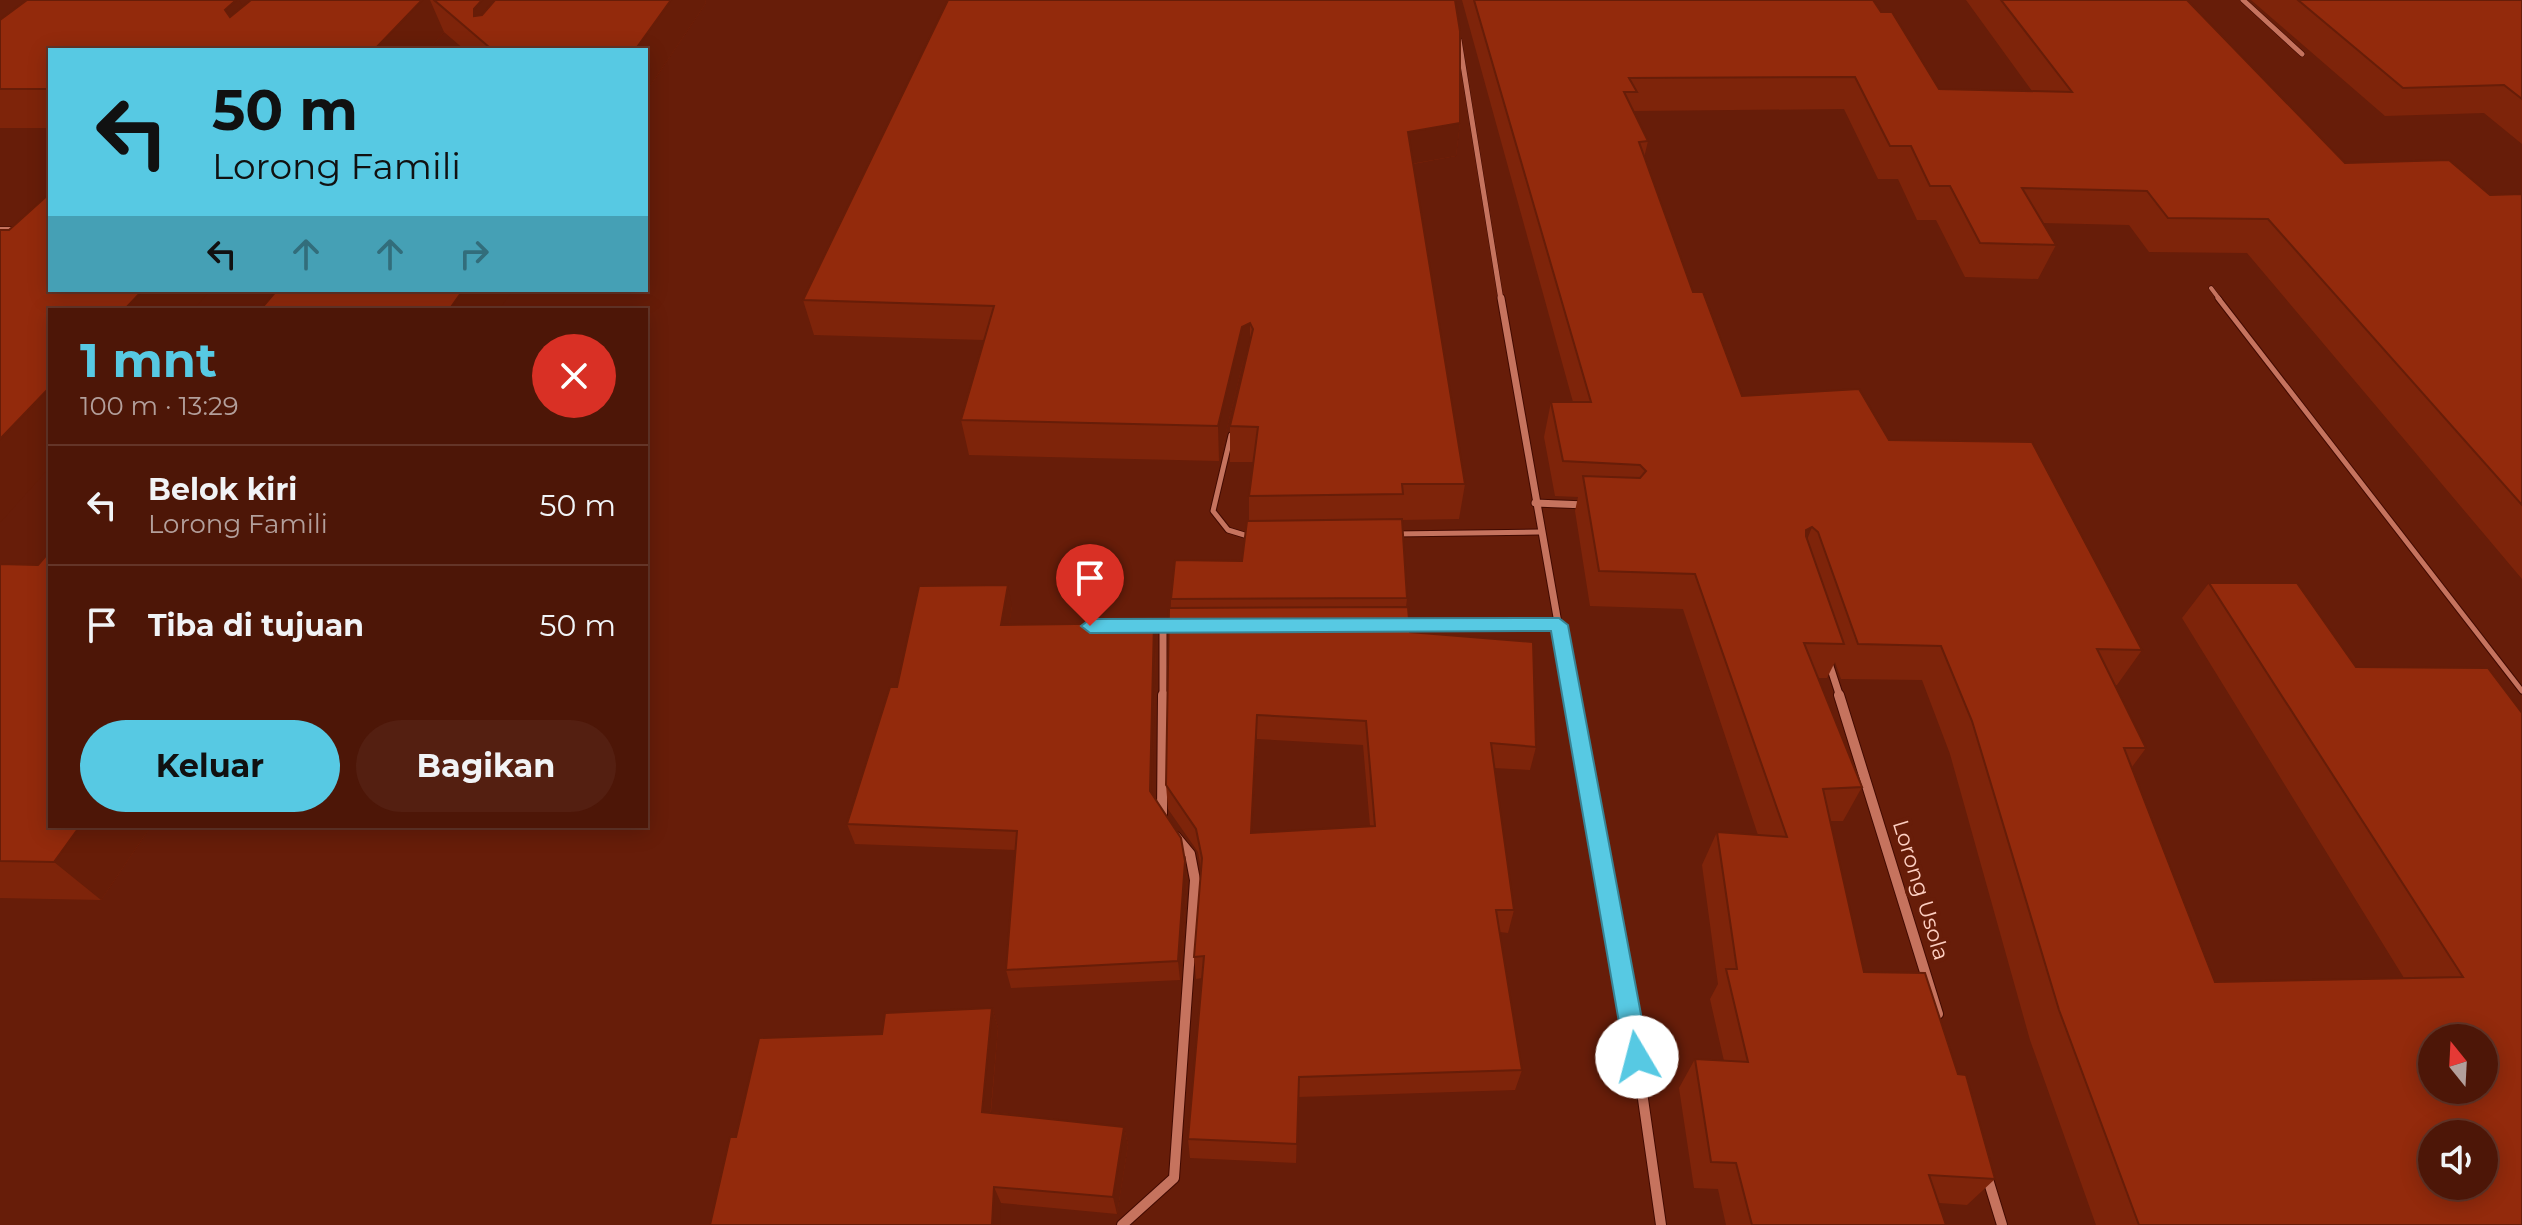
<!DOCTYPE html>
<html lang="id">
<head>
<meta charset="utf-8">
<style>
	:root { --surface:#4d1607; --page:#541f11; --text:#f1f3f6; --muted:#b39f9b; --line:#643528; --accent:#57c9e3 }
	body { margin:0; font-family:Montserrat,sans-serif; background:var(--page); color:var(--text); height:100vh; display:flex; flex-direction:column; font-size:30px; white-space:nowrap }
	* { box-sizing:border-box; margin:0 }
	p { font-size:26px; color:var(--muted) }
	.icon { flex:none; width:44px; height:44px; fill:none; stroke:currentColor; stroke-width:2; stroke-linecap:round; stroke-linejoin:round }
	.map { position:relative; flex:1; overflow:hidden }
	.drawer { position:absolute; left:48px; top:308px; width:600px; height:520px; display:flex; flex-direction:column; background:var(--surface); border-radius:0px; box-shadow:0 4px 20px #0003,0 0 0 2px var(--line) }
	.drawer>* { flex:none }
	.guide { position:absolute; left:48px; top:48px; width:600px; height:244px; border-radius:0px; box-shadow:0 4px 20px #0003,0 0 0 2px var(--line); background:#57c9e3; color:#111; overflow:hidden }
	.needle { width:52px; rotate:342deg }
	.fabs { position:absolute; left:2418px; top:1024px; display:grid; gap:16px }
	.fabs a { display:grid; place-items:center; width:80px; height:80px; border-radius:50%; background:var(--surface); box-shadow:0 4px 20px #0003,0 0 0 2px var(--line); font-size:40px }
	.pin { position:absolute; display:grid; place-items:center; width:68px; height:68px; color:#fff; margin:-82px -34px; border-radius:50% 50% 50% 0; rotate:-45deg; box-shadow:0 0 8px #0007 }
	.pin .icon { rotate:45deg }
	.me { position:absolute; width:88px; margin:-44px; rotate:352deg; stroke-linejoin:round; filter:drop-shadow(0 0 6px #0008) }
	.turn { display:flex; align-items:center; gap:28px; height:168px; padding:0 32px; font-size:36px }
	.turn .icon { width:104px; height:104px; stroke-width:2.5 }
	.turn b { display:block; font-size:56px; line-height:68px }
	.lanes { display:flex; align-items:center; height:76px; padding:0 32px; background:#0003; justify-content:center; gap:40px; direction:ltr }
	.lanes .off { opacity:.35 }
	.round { display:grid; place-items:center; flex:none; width:84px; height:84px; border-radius:42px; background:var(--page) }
	.summary { display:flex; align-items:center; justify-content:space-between; height:136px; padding:0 32px }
	h1 { font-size:48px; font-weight:700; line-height:60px; color:var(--accent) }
	.action { display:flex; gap:16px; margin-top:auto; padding:16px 32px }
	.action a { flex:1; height:92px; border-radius:48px; background:var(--accent); color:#111; font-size:32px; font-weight:700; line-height:92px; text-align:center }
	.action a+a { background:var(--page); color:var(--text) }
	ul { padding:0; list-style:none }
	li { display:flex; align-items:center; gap:24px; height:120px; padding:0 32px; border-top:2px solid var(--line) }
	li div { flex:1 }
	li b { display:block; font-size:30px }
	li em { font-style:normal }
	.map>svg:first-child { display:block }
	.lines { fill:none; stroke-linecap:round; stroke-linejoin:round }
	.lane-far1-casing { stroke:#420a00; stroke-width:5 }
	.lane-casing { stroke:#420a00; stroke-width:7 }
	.street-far2-casing { stroke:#420a00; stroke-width:6 }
	.street-far1-casing { stroke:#420a00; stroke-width:9 }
	.street-casing { stroke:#420a00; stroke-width:12 }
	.lane-far1 { stroke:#c6735e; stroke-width:4 }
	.lane { stroke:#c6735e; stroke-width:5 }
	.street-far2 { stroke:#c6735e; stroke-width:5 }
	.street-far1 { stroke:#c6735e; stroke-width:7 }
	.street { stroke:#c6735e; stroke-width:10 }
	.wall { fill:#7e240a; fill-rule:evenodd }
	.shaded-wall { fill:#671d08 }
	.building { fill:#932a0c; stroke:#671d08; stroke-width:2; fill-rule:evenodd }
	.route { fill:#57c9e3; stroke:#398394; stroke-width:2 }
	.labels { text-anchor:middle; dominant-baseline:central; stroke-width:8; stroke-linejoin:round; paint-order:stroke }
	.street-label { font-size:22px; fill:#fdcfc2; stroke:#671d09 }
</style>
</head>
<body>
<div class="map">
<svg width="2522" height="1225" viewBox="0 0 2522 1225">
	<rect width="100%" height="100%" fill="#671d09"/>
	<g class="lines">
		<defs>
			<path id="lane-far1" d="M0 229H14
				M2211 288 2220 300"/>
			<path id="lane" d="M2218 298 2522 691
				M1231 435 1213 511 1228 530 1251 537
				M1394 534 1539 532"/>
			<path id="street-far2" d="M2243 0 2302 54
				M1459 40 1501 300"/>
			<path id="street-far1" d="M1501 298 1571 697
				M1535 503 1586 505
				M1400 626 1559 625
				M1828 660 1840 697
				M1163 697V628"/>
			<path id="street" d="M1570 695 1629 1001 1661 1225
				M1839 695 1938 1014
				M1162 815 1163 695
				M1987 1176 2002 1225
				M1122 1225 1174 1178 1195 880 1190 854 1176 837"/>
		</defs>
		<use href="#lane-far1" class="lane-far1-casing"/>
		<use href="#lane" class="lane-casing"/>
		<use href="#street-far2" class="street-far2-casing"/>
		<use href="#street-far1" class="street-far1-casing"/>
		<use href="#street" class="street-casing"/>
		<use href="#lane-far1" class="lane-far1"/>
		<use href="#lane" class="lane"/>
		<use href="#street-far2" class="street-far2"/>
		<use href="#street-far1" class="street-far1"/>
		<use href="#street" class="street"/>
	</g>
	<path class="wall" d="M251 0H705L706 3 646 92V50H465L444 32 428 50H50V128H0V20L243 7Z
		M1462 0H1873L1881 12 1939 89 2032 91 1966 0H2187L2345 163 2490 195 2522 194V579L2247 253 2149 252 2129 225 2042 223 2056 245 2038 279 1965 277 1936 220H1917L1898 179H1878L1844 109 1633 111 1648 141 1644 158 1693 292 1742 396 1889 440 2142 650 2117 685H2114L2146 748 2132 767 2215 982 2404 978 2182 618 2209 583 2356 667 2488 668 2522 1225H2096L2030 1040 1950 754 1922 680 1841 679 1835 662 1827 678H1818L1862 787 1843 821H1830L1864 972 1958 1074 1995 1179 1967 1205 1939 1203 1946 1225H1726L1718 1189 1694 1188 1679 1088 1695 1059 1724 1061 1710 999 1718 984 1702 865 1717 832 1758 835 1683 609 1590 606 1575 511 1578 497 1555 496 1544 437 1551 402H1573Z
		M2251 0H2522V144L2484 113 2385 116Z
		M1460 123 1456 156 1413 164 1465 484 1459 519 1402 520 1407 598 1406 607 1410 632 1536 747 1530 770 1494 768 1514 910 1508 933 1500 932 1522 1070 1515 1090 1298 1097 1296 1163 1190 1158 1188 1139 1202 978 1196 979 1194 957 1201 869 1198 852 1168 809 1166 785 1171 599 1242 561 1249 521V496L1253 462H1230V426L1246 360 1243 362 1219 461 969 455 961 420 984 340 814 335 803 300ZM1257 739 1363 745 1370 826 1252 833Z
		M0 564 50 826H151L101 900 0 898Z
		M1012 606 1009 625 1156 644 1152 795 1185 861 1187 880 1180 980 1011 988 1006 970 1015 850 855 844 847 824 897 687Z
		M992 1008 998 1028 991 1112 1124 1127 1128 1145 1117 1214 1001 1203 736 1137Z"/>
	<path class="shaded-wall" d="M236 0H239L259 36 247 48 225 10Z
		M422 0H430L444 32 428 50H374Z
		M482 0H529L490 47 474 16V9Z
		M671 0H705L706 3 646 92V50H635Z
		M1460 123 1456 156 1405 165 1408 132Z
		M143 290H211L193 310H124Z
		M463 290H513L499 310H449Z
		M1250 323V358L1243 362 1219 461 1218 426 1242 327Z
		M50 387V467L0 523V439Z
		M1812 527 1798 563 1806 530Z
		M1008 585 1012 606 1006 646 1001 625Z
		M1154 623 1156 644 1152 811 1150 791Z
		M1257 715V739L1251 856V833Z
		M80 826H151L101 900 54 862Z
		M1185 861 1187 880 1180 980 1178 961Z
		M992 1008 998 1028 989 1130 982 1112Z
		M1124 1127 1128 1145 1117 1214 1113 1197Z
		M994 1187 1001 1203 1000 1225H992Z"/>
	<path class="building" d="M27 0H236L225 10 230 17 251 0H422L374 50H50V89H0V20Z
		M434 0H482L474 9V16L482 15 495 0H671L635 50H486L489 47Z
		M948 0H1455L1460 31V123L1408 132 1465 484H1402L1403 494 1249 496 1258 427 1230 426 1253 329 1250 323 1242 327 1218 426 961 420 994 306 803 300Z
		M1474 0H1873L1881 12H1892L1939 89 2072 92 2001 0H2187L2345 163 2449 160 2490 195 2522 194V505L2268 219 2168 218 2147 191 2022 188 2056 245 1980 243 1950 186H1930L1911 146H1890L1855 77 1629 78 1637 92H1624L1648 141 1639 142 1693 292H1703L1742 396 1859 389 1889 440 2032 442 2142 650 2097 649 2146 748H2124L2215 982 2463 977 2209 583H2297L2356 667 2488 668 2522 713V1225H2139L2059 1010 1972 721 1941 646 1858 644 1818 532 1812 527 1806 530V536L1844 644 1804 643 1862 787 1823 789 1864 972 1925 973 1958 1074 1966 1075 1995 1179 1929 1175 1946 1225H1752L1736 1163 1711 1162 1695 1059 1748 1062 1726 969H1737L1717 832 1787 837 1695 574 1599 571 1583 476 1640 478 1646 471 1640 465 1563 461 1551 402H1591ZM2432 1038H2484V1090H2432ZM2432 1134H2484V1186H2432Z
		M2298 0H2522V99L2504 85 2403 88Z
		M50 193V290H143L124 310H50V387L0 439V230H9Z
		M277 290H463L449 310H260Z
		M1402 519 1407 598 1171 599 1175 560 1242 561 1247 521Z
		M50 551V826H80L54 862 0 861V564L38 565Z
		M1008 585 1001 625 1154 623 1150 791 1181 838 1185 861 1178 961 1006 970 1017 831 847 824 890 687H897L919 586Z
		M1408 607 1410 632 1533 642 1536 747 1491 743 1514 910H1496L1522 1070 1299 1077 1297 1144 1188 1139 1204 956 1194 957 1202 858 1196 829 1166 785 1169 608ZM1257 715 1366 721 1375 826 1251 833Z
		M992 1008 982 1112 1124 1127 1113 1197 994 1187 992 1225H710L730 1137H736L759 1038 882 1034 885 1013Z"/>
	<path class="route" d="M1559 618 1568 625 1649 1057 1646 1065 1637 1069 1629 1065 1625 1057 1551 631 1090 633 1081 626 1090 619Z"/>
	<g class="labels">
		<g class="street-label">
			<text transform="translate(1921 890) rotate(73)">Lorong Usola</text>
		</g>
	</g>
</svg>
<div class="fabs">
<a><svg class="needle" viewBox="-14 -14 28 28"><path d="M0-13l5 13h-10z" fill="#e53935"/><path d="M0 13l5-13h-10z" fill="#b39f9b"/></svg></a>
<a><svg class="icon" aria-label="sound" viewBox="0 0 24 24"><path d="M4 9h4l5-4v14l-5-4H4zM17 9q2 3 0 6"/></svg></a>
</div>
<div class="pin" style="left:1090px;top:626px;background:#d93025"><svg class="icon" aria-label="arrive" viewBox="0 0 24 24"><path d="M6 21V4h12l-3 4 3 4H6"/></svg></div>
<svg class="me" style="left:1637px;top:1057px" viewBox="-20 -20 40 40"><circle r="19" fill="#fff"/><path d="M0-13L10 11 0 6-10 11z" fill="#57c9e3"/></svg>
<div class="guide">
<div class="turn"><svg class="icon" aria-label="left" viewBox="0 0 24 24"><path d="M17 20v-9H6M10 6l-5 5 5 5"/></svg><div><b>50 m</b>Lorong Famili</div></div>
<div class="lanes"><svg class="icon" aria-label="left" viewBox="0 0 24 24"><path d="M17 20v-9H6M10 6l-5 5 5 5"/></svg><svg class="icon off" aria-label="ahead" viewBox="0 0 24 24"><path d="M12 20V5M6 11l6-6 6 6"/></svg><svg class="icon off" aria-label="ahead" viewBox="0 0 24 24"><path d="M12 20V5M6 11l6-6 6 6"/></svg><svg class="icon off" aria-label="right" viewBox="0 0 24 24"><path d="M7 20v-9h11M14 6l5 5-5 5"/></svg></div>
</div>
<section class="drawer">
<div class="summary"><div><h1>1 mnt</h1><p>100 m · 13:29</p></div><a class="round" style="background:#d93025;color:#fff"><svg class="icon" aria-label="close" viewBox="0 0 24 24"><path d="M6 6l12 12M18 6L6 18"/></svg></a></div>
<ul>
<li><svg class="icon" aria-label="left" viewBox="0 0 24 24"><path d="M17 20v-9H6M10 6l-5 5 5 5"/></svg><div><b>Belok kiri</b><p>Lorong Famili</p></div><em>50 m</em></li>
<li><svg class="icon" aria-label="arrive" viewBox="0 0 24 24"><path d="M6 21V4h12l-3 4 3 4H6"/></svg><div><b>Tiba di tujuan</b></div><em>50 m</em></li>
</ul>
<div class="action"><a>Keluar</a><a>Bagikan</a></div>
</section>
</div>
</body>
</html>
